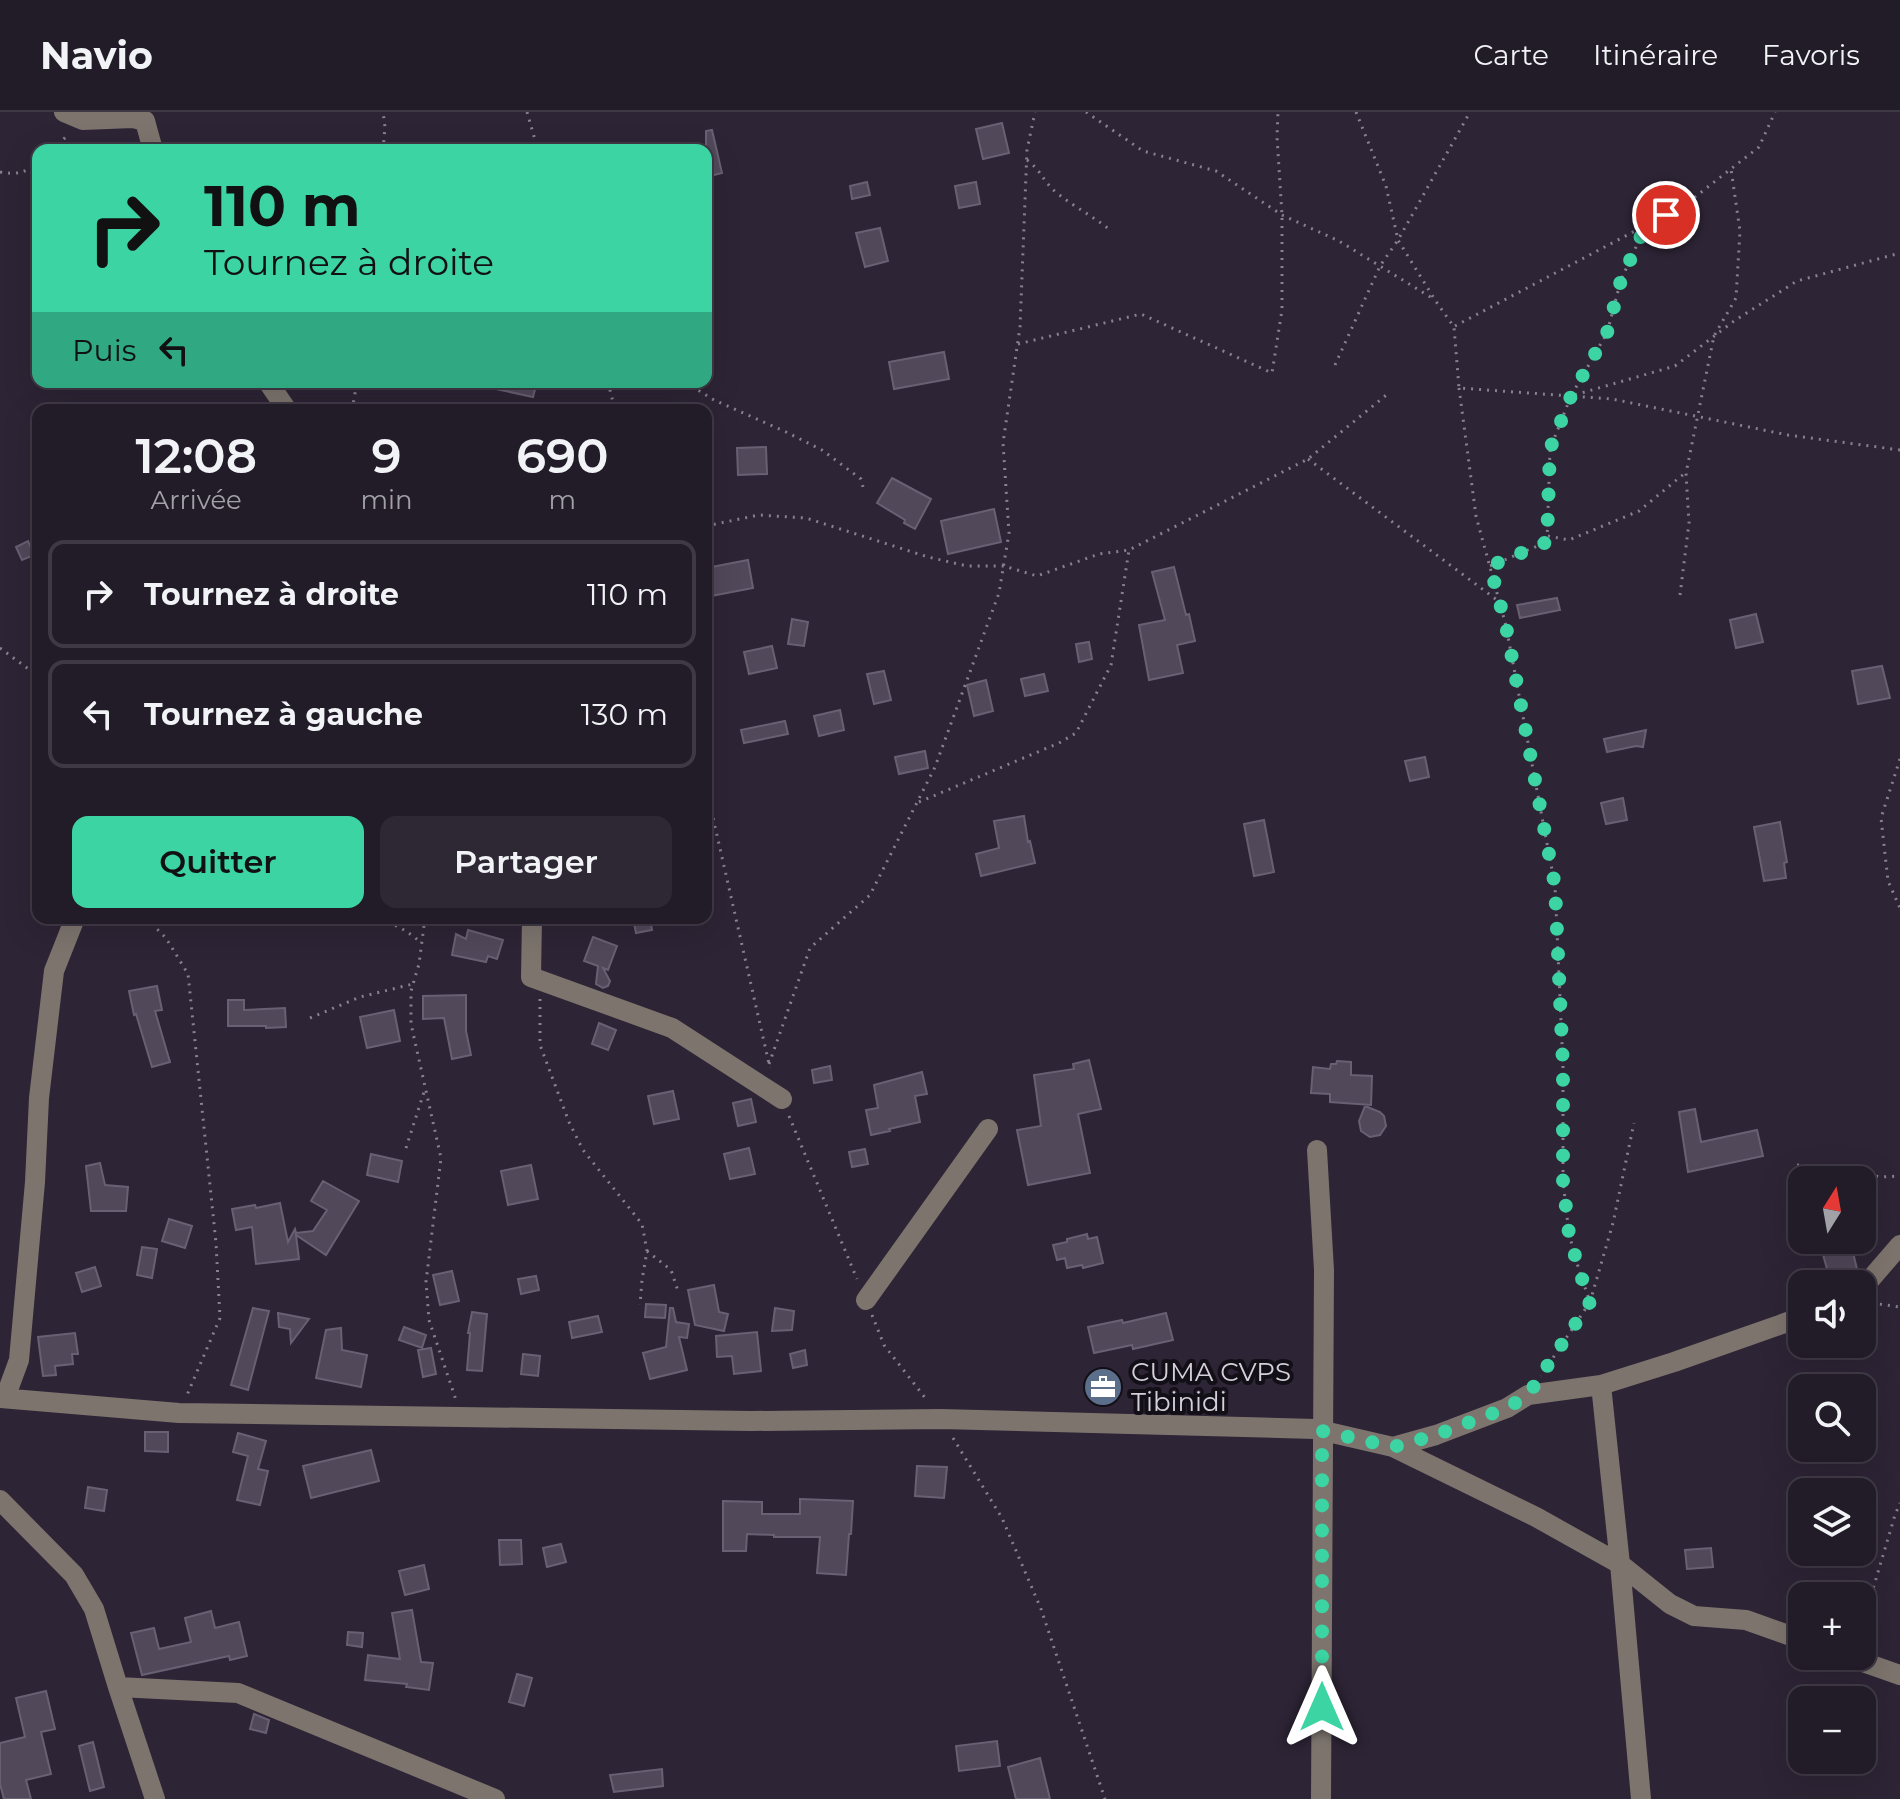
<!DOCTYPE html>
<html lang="fr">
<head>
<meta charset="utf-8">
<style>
	:root { --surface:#221b28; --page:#2e2834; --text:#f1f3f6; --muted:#a2a1a8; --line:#3f3945; --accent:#3cd4a3 }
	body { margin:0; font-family:Montserrat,sans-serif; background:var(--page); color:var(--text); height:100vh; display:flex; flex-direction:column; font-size:30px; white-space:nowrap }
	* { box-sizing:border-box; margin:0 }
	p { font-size:26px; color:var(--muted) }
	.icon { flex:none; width:44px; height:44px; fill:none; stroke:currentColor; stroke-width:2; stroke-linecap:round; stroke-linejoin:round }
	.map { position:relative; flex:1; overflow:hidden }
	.panel { position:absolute; left:32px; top:292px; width:680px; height:520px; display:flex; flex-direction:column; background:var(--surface); border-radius:16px; box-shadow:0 8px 32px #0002,0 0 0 2px var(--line) }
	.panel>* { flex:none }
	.guide { position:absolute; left:32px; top:32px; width:680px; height:244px; border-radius:16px; box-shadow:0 8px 32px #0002,0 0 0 2px var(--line); background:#3cd4a3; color:#111; overflow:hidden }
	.needle { width:52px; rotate:11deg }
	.tools { position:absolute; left:1788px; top:1054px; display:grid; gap:16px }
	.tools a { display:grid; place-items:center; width:88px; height:88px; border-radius:16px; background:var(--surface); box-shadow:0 8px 32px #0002,0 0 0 2px var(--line); font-size:40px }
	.pin { position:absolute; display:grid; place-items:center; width:68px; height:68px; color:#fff; margin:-34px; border:4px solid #fff; border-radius:50%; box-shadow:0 2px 8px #0007 }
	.me { position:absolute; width:88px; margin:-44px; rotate:0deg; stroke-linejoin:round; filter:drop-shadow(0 0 6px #0008) }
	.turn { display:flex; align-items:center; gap:28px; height:168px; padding:0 40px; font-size:36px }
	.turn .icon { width:104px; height:104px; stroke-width:2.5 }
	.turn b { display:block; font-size:56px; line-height:68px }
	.then { display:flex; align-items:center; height:76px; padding:0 40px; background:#0003; gap:16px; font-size:30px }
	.eta { display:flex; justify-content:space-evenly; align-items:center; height:136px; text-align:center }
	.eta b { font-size:48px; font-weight:600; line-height:56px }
	.action { display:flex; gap:16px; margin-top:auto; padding:16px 40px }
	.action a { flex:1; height:92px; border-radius:16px; background:var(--accent); color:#111; font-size:32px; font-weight:600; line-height:92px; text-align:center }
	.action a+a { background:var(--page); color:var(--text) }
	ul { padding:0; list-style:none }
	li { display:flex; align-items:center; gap:24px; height:108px; margin:0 16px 12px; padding:0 24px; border:4px solid var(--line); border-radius:16px }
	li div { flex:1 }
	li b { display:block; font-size:30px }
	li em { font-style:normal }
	header { display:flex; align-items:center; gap:48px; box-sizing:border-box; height:112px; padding:0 40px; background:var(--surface); border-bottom:2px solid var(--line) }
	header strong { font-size:38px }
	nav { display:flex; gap:44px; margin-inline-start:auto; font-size:28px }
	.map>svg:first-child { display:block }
	.building { fill:#51485a; stroke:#696073; stroke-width:2 }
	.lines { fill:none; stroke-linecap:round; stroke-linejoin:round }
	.path { stroke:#88818f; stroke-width:3; stroke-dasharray:2 6; stroke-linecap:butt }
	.minor { stroke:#7d746e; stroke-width:20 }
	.route { stroke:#3cd4a3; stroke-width:14; stroke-dasharray:0 25.2 }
	.labels { text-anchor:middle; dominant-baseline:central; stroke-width:8; stroke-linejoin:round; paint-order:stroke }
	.poi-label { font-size:26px; fill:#d4cfda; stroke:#130f17; text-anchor:start }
</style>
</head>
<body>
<header>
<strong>Navio</strong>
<nav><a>Carte</a><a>Itinéraire</a><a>Favoris</a></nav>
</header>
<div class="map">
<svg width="1900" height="1687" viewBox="0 0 1900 1687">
	<rect width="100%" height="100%" fill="#2d2435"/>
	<path class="building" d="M1002 11 1009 41 983 47 976 17Z
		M712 18 722 61 706 65V19Z
		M867 70 870 83 852 87 850 74Z
		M976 70 980 92 959 96 955 74Z
		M880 116 888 149 865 155 856 121Z
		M944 240 949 267 894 277 889 250Z
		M492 270H537L533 285 491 276Z
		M766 335 767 362 738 363 737 336Z
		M892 366 931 387 915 417 904 411 905 408 877 391Z
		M994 397 1001 430 948 442 941 409Z
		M28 429 34 443 22 448 16 435Z
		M748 448 753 476 706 485V456Z
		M1174 455 1186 503 1189 502 1195 529 1177 533 1183 561 1149 568 1139 513 1165 508 1152 460Z
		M1557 486 1560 498 1520 506 1517 493Z
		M1756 502 1763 530 1736 536 1730 508Z
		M792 507 808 510 804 534 788 532Z
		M1089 530 1092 547 1079 550 1076 532Z
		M772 534 777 556 749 562 744 540Z
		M1882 554 1890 586 1858 592 1852 559Z
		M884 559 891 588 874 592 867 562Z
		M1044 562 1048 579 1025 584 1021 567Z
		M986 568 993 599 974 604 967 573Z
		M840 598 844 618 819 624 814 604Z
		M785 609 788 622 744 631 741 618Z
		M1646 618 1643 635 1636 634 1607 640 1604 627Z
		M925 639 928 656 899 662 895 645Z
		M1425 645 1429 665 1410 669 1405 649Z
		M1623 686 1627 708 1606 712 1601 691Z
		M1024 704 1028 730 1030 729 1035 751 981 764 976 742 999 736 994 709Z
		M1264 708 1274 760 1254 764 1244 712Z
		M1780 710 1787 750 1784 751 1786 766 1764 769 1754 715Z
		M633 806H650L652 818 636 821Z
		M468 818 503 828 497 847 488 844 486 850 452 843 456 822 466 827Z
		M593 825 617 834 608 858 603 856 610 869 608 874 603 876 596 872 598 854 584 849Z
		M157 874 162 898 155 899 170 950 152 955 136 902 134 903 129 879Z
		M466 883V919L471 943 452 947 444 906 423 907V884Z
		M228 888H244V898L285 896 286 915 266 916V914H228Z
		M394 898 400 929 367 936 360 905Z
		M599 911 616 918 608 938 592 932Z
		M1089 948 1101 997 1078 1002 1090 1061 1028 1073 1017 1018 1041 1014 1034 963 1074 957 1073 952Z
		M1337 949 1351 950V963L1372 964 1371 993 1330 990V982L1311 981 1313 955 1330 957 1331 952H1336Z
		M830 954 832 968 814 971 812 958Z
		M922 960 927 982 915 984 920 1010 889 1017 890 1019 871 1023 866 998 878 996 874 973Z
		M673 979 679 1007 654 1012 648 984Z
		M751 987 756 1010 738 1014 733 991Z
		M1365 994 1380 1000 1384 1004 1386 1014 1380 1023 1370 1025 1361 1019 1359 1009Z
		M1695 997 1701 1030 1757 1018 1763 1044 1688 1060 1679 1000Z
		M749 1036 755 1062 730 1067 724 1042Z
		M865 1037 868 1052 852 1055 849 1040Z
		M371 1042 402 1049 398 1070 367 1063Z
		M100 1051 105 1073 128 1075 126 1099H91L86 1054Z
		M531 1053 538 1087 508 1093 501 1059Z
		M323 1069 359 1089 326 1143 296 1123 299 1147 256 1152 252 1115 236 1118 232 1097 255 1093 256 1096 280 1091 288 1130 295 1117 296 1121 313 1119 327 1098 311 1089Z
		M169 1107 192 1114 185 1136 162 1129Z
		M1087 1122 1088 1127 1097 1125 1103 1151 1083 1156 1082 1153 1067 1156 1065 1146 1057 1148 1053 1133 1067 1130V1127Z
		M1834 1128H1850L1857 1157 1829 1164 1820 1132Z
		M142 1135 157 1137 152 1166 137 1163Z
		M95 1155 101 1174 82 1180 76 1161Z
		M452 1159 459 1189 440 1193 433 1163Z
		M536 1164 539 1178 521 1182 518 1167Z
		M714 1173 719 1200 728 1202 724 1219 695 1213 688 1178Z
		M646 1192 666 1193 665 1206 645 1205Z
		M253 1196 269 1199 248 1278 231 1273Z
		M670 1196H673L676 1210 689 1212 687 1226 679 1225 687 1258 650 1267 643 1241 666 1235Z
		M775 1196 794 1199 792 1218 772 1219Z
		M472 1200 487 1202 482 1259 467 1258 470 1221H468Z
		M278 1201 309 1207 291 1231 290 1217 279 1215Z
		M1166 1201 1173 1228 1133 1237 1132 1233 1094 1241 1088 1215 1122 1208 1123 1211Z
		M598 1204 602 1220 572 1226 569 1210Z
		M404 1215 426 1223 422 1236 399 1228Z
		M341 1216 342 1238 367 1243 361 1275 316 1266 326 1218Z
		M757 1220 761 1259 734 1262 732 1244 717 1245 716 1224Z
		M75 1221 78 1242H72L73 1252 55 1254 56 1263 43 1264 38 1225Z
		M431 1236 436 1262 423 1265 418 1238Z
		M805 1238 807 1253 793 1256 790 1242Z
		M523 1242 540 1244 538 1264 521 1262Z
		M145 1320H168V1340L145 1339Z
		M238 1321 266 1329 258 1357 268 1359 260 1393 237 1388 248 1344 233 1340Z
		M371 1338 379 1369 311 1386 303 1354Z
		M917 1354 947 1355 944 1386 915 1384Z
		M88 1375 107 1378 104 1399 85 1396Z
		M800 1387 853 1389 851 1422H849L846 1463 817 1461 820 1425H774V1423L747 1422 746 1439H723V1389L762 1390V1402H800Z
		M499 1428H521L522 1452 500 1453Z
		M561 1432 566 1450 547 1455 543 1436Z
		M1711 1436 1713 1455 1687 1457 1685 1438Z
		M424 1453 429 1477 405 1483 399 1459Z
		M412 1498 421 1550 433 1551 429 1578 406 1575 407 1572 365 1568 368 1543 400 1547 392 1501Z
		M211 1499 215 1516 239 1510 247 1544 230 1548 229 1544 142 1563 131 1521 154 1516 159 1537 191 1530 185 1506Z
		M348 1520 363 1521 362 1535 347 1533Z
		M517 1562 532 1566 524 1594 509 1590Z
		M46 1579 55 1617 41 1620 51 1662 26 1668 31 1687H4L0 1672V1631L25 1625 16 1586Z
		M254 1602 269 1608 266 1621 250 1617Z
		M997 1629 1000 1654 959 1659 956 1634Z
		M93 1630 104 1675 90 1679 79 1634Z
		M1040 1646 1050 1687H1016L1008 1655Z
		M662 1657 663 1674 614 1680 610 1663Z"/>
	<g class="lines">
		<path class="path" d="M527 0 538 38
			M1086 0 1143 39 1216 59 1282 103 1339 129 1432 186
			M1356 0 1386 74 1398 128 1435 188 1454 215 1459 276 1612 287 1788 323 1900 338
			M52 38 69 22
			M383 38 385 15 383 0
			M1027 48C1042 59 1043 70 1057 81 1074 95 1093 104 1110 118
			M0 60C16 63 26 61 38 50
			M1646 113 1621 168 1607 221 1571 284 1675 254 1734 209 1797 169 1900 141
			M1455 214 1686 92 1759 35 1775 0
			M1018 232 1141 202 1272 261 1282 198V103L1277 25 1278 0
			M1335 253 1380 154 1398 128 1470 0
			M608 270 615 298
			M685 270 714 288 786 320 822 338 861 367 863 375
			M1459 276 1476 404 1506 514 1555 774 1563 954V1069L1569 1122 1579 1158 1590 1190 1541 1264
			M352 298 357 270
			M1308 347 1497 488
			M706 414 759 403 806 406 928 445 967 454H1004L1037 464 1099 442 1129 438 1308 347 1390 280
			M1548 424 1569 428 1639 399 1685 361
			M1490 454 1547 430 1550 337 1571 284
			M1680 483 1689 411 1686 361 1714 224 1736 186 1740 119 1731 57
			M0 536 38 564
			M1900 647 1881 706 1888 769 1900 796
			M706 675 770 956
			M919 690 1059 631 1076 621 1111 553 1129 438
			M146 806 166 826 188 862 216 1131 220 1206 187 1283
			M381 806 406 819 422 831
			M425 806 419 852 411 879V912L441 1046 426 1170 429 1208 456 1288
			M540 887V933L569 1010 583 1038 642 1112 647 1139 642 1168 640 1193
			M310 906 360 885 413 872
			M769 952 810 836 870 783 935 655 999 481 1009 421 1003 331 1020 215 1027 38 1035 0
			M789 1004 857 1167
			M406 1036 424 980
			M1797 1053 1881 1065 1900 1064
			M647 1139 671 1158 679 1182
			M1590 1190 1613 1111 1634 1011
			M1872 1191 1900 1195
			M872 1203 884 1233 926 1287
			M953 1326 1002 1406 1041 1497 1105 1687
			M1862 1514 1895 1403 1900 1391"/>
		<path class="minor" d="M64 0 83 8 133 6 145 9 153 38
			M268 270 287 298
			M532 806 531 865 672 916 782 987
			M1317 1038 1324 1158 1321 1687
			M1862 1177 1900 1133
			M866 1188 988 1017
			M1601 1273 1620 1452 1641 1687
			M0 1286 179 1301 751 1309 941 1307 1315 1317 1393 1335 1536 1405 1620 1452 1670 1492 1694 1504 1746 1508 1802 1528
			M5 1286 19 1248 35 1070 39 986 54 859 75 806
			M1393 1335 1436 1323 1507 1296 1528 1283 1601 1273 1674 1250 1802 1205
			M0 1388 74 1463 94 1497 118 1575 155 1687
			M1846 1544 1900 1563
			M118 1575 238 1581 495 1687"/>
	</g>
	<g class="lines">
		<path class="route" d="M1322 1595V1319L1393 1335 1436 1323 1507 1296 1528 1283 1590 1190 1579 1158 1569 1122 1563 1069V954L1555 774 1506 514 1490 454 1547 430 1550 337 1571 284 1607 221 1621 168 1646 113 1666 103"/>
	</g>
	<defs>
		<symbol id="office-disc" viewBox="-11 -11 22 22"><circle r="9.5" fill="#5c6f8a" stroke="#130f17"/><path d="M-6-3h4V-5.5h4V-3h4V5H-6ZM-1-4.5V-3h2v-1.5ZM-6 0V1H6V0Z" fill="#fff"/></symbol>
	</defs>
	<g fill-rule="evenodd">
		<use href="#office-disc" x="1081" y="1253" width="44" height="44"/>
	</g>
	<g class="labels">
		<g class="poi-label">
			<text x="1131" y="1260">CUMA CVPS<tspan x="1131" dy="30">Tibinidi</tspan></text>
		</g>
	</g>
</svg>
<div class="tools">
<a><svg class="needle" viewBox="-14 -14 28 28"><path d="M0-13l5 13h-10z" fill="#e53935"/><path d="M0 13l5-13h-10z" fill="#a2a1a8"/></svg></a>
<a><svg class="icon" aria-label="sound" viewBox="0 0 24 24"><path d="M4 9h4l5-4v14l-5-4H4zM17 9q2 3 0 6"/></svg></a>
<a><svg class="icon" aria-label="search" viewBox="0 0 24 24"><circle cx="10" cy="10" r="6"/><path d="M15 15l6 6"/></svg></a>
<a><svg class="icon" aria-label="layers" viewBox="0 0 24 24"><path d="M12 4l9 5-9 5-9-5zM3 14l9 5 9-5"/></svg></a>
<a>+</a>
<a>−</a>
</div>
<div class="pin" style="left:1666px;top:103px;background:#d93025"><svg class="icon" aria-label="arrive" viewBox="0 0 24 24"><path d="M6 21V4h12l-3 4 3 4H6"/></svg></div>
<svg class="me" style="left:1322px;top:1595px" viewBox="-20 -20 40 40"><path d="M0-17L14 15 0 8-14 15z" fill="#3cd4a3" stroke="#fff" stroke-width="4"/></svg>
<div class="guide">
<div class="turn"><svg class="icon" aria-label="right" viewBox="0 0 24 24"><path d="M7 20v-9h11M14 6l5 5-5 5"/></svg><div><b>110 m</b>Tournez à droite</div></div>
<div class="then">Puis<svg class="icon" aria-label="left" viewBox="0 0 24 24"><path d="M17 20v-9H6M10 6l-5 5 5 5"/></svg></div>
</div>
<section class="panel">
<div class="eta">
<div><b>12:08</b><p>Arrivée</p></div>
<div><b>9</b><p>min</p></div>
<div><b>690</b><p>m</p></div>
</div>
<ul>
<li><svg class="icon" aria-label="right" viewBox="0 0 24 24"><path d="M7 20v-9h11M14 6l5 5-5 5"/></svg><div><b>Tournez à droite</b></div><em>110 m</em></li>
<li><svg class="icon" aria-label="left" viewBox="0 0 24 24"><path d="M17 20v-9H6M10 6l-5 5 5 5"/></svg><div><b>Tournez à gauche</b></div><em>130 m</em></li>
</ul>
<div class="action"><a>Quitter</a><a>Partager</a></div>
</section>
</div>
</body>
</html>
